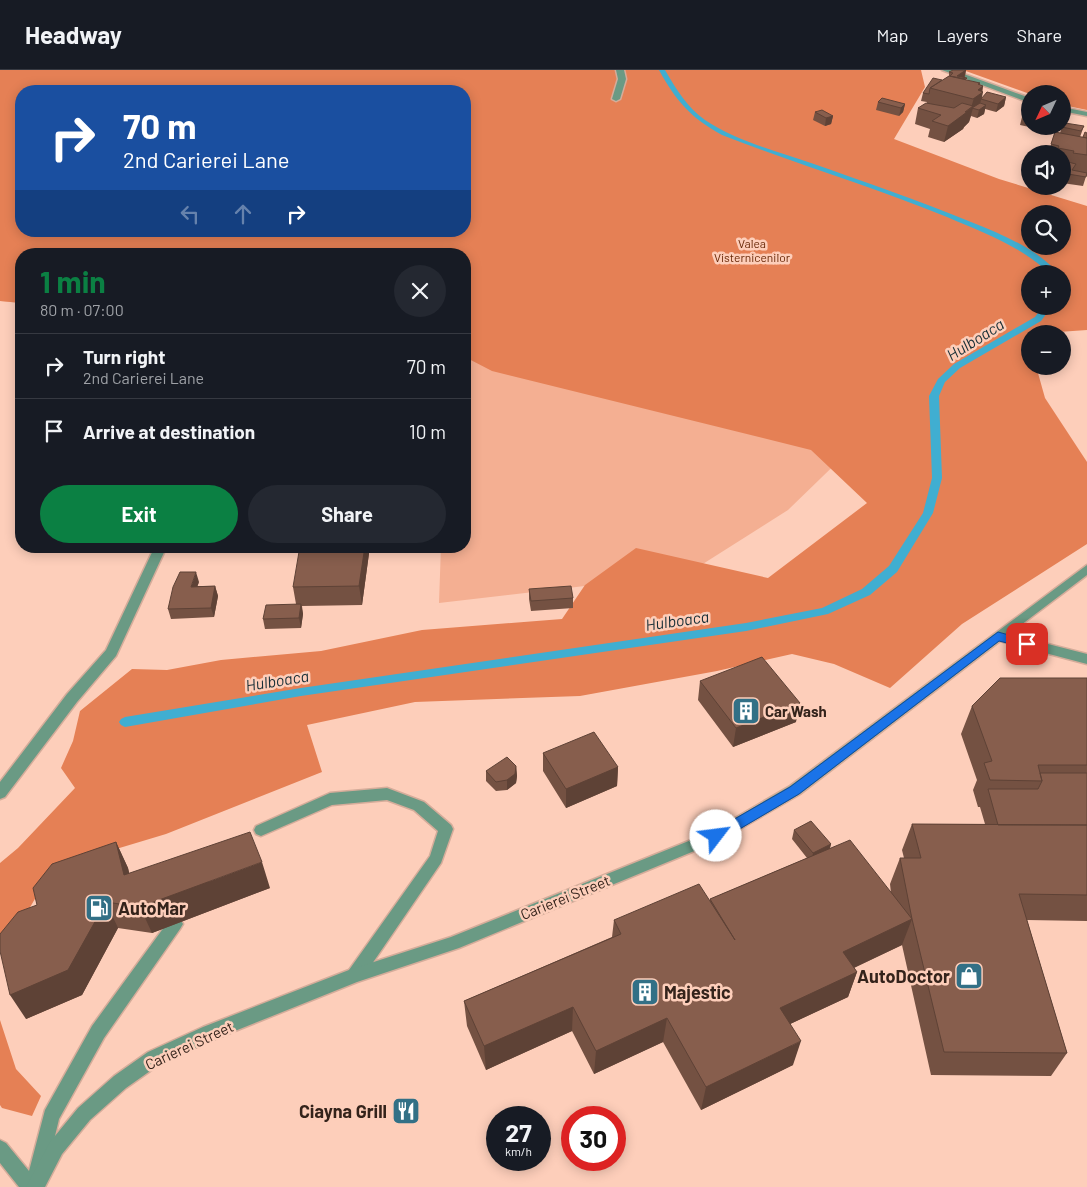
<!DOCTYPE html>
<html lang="en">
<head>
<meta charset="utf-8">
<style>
	:root { --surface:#171b24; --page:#242831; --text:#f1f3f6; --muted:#9ea1a6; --line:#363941; --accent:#0b8043 }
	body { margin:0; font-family:Barlow,sans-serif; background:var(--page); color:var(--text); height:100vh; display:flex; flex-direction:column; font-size:19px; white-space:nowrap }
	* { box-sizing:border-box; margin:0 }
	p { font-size:16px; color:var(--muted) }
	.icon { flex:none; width:28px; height:28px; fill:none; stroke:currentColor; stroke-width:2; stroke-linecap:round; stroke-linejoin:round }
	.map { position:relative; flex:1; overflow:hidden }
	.side { position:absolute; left:15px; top:178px; width:456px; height:305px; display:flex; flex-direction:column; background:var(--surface); border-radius:20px; box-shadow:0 2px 12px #0003 }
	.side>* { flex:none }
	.hud { position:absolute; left:15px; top:15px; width:456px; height:152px; border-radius:20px; box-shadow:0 2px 12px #0003; background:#1a4fa0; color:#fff; overflow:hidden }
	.needle { width:32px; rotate:226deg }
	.buttons { position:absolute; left:1021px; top:15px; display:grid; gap:10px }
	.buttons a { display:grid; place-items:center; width:50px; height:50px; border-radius:50%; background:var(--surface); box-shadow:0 2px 12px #0003; font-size:25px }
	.speed { position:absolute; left:486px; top:1036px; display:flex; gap:10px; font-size:25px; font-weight:700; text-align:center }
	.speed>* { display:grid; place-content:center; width:65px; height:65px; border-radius:50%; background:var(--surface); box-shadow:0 2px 12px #0003; line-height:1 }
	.speed small { font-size:12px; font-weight:400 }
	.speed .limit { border:8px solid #d22; background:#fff; color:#111 }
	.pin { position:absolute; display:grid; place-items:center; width:42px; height:42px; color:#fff; margin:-21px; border-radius:10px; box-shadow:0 2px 8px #0006 }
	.me { position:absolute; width:55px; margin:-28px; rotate:60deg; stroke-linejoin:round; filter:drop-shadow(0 0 4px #0008) }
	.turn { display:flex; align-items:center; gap:18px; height:105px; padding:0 25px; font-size:22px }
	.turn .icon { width:65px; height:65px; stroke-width:2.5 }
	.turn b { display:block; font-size:35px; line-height:42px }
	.lanes { display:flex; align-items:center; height:48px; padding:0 25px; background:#0003; justify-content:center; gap:25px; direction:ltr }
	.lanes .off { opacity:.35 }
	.round { display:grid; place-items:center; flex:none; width:52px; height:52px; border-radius:26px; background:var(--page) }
	.headline { display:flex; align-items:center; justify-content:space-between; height:85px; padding:0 25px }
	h1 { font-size:30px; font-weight:700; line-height:38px; color:var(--accent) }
	.button { display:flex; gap:10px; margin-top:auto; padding:10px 25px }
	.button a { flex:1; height:58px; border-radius:30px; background:var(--accent); color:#fff; font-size:20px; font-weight:700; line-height:58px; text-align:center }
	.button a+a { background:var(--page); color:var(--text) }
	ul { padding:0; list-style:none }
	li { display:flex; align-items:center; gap:15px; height:65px; padding:0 25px; border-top:1px solid var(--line) }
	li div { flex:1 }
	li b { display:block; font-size:19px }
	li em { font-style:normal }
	header { display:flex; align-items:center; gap:30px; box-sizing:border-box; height:70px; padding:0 25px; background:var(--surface); border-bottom:1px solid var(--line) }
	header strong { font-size:24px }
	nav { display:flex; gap:28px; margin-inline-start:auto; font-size:18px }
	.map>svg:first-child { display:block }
	.green { fill:#f4af92; fill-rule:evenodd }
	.forest { fill:#e58055; fill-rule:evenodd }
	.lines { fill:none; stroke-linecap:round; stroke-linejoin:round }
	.stream { fill:#40aed1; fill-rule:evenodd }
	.lane-casing { stroke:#d5ac9a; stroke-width:3 }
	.street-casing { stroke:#d5ac9a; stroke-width:3 }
	.lane { fill:#6a9a84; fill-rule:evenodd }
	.street { fill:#6a9a84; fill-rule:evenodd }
	.wall { fill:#745142 }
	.shaded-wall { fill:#5e4236 }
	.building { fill:#875e4d; stroke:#5e4236 }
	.route { fill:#1a73e8; stroke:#114b97 }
	.labels { text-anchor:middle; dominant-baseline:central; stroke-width:5; stroke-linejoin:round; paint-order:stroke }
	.far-park-label { font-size:12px; fill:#692908; stroke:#fdceba }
	.poi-label { font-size:15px; font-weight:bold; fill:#34231b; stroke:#fdceba; text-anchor:start }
	.street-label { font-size:15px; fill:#34231b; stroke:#fdceba }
	.water-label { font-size:16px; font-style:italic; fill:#162e36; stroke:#fdceba }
	.near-poi-label { font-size:18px; font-weight:bold; fill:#34231b; stroke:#fdceba; text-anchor:start }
</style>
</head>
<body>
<header>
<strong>Headway</strong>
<nav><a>Map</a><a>Layers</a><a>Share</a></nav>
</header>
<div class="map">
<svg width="1087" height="1117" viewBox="0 0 1087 1117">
	<rect width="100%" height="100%" fill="#fdceba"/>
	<path class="green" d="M17 0H388L527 33 854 376 788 440 687 504 439 533 441 476H465V184H21V233L0 231ZM21 21H465V161H21Z"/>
	<path class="forest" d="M0 0H921L925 17 894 69 999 109 1087 136V260L1030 264V267H1027L1030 277V296H1036L1045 328 1087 392V474L962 554 890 618 834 594 792 584 717 601 580 626 415 632 307 655 322 702 166 764 53 798 29 839 4 866 0 881V793L18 778 75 718 61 698 73 671 80 641 132 599 167 600 221 590 321 581 422 560 562 549 585 515 636 478 768 508 867 433 811 380 492 301 465 287V184H21V233L0 231ZM21 21H465V161H21ZM1030 144H1062V176H1030ZM1030 204H1062V236H1030Z
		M963 0H1087V40L1063 35 1062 24H1030Z
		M0 950 16 999 41 1026 32 1046 2 1038 0 1035Z"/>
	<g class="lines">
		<path class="stream" d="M659 0H665C676 19 687 37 705 50 736 71 776 81 811 93 865 112 918 130 971 152 1003 165 1036 178 1059 204H1050C1021 176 984 163 947 147 873 117 796 94 722 65 691 48 676 31 659 0Z
			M1043 236H1052L1041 251 960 298 945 312 939 326 942 408 933 443 897 502 870 525 828 544 746 561 301 626 125 657 121 655 119 652 121 649 125 647 301 618 746 553 822 538 862 519 889 496 923 443 932 408 929 326 938 309 954 294 1035 247Z"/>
		<defs>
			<path id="lane" d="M155 476H167L116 586 77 632 5 727 0 729V712L67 624 106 580Z
				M387 718 424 732 451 755 453 759 441 793 361 910 355 912 349 910 347 905 349 900 430 786 438 761 414 740 387 730 332 735 261 766 256 764 254 760 256 756 330 723Z
				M175 847 180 849 183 854 180 859 104 968 59 1049 43 1117H19L0 1093V1070L6 1073 29 1101 45 1040 92 956 170 849Z"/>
			<path id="street" d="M616 0H624L626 9 620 29 616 31 612 29 618 9Z
				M942 0H953L1030 28V33Z
				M1062 37 1087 42V46L1062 41Z
				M1087 495V505L1009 564 1087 584V594L1000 571 800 724 721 770 459 878 357 912 215 969 160 994 126 1018 90 1050 62 1084 45 1117H26L50 1072 78 1038 114 1006 148 982 203 957 349 900 451 867 711 762 790 716Z"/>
		</defs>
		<use href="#lane" class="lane-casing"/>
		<use href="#street" class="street-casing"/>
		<use href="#lane" class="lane"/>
		<use href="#street" class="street"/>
	</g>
	<path class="wall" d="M966 0 965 7 966 10 983 16 982 28 1006 27 1004 36 996 42 985 39 984 44 977 48 971 46 969 52 964 57 963 59 944 72 928 67 930 59 915 54 918 38 927 33V32L921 31 923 23 949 6V2Z
		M878 32 905 34 903 42 899 46 876 40Z
		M815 42 833 46 831 54 825 56 813 50Z
		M1030 43V56H1036L1034 58 1020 55 1022 47Z
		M1042 56H1060L1057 60Z
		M1084 56 1080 67H1083L1087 63V103L1083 116 1062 113V84H1048L1055 62 1060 63 1062 57Z
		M370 476 362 535 302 536 303 544 301 558 265 559 263 549 296 534 293 517Z
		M199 512 197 516H215L218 526 214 547 171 549 168 539Z
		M529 519 573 528V538L531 541 529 529Z
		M1087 608V851L1027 850 1067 983 1051 1006 931 1005 902 875 854 898 857 902 848 927 790 954 793 995 701 1040 663 972 594 1004 572 961 486 1000 467 956 464 931 612 867 614 850 710 831V829L807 788 792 769 794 760 831 774 830 778 891 823 890 814 900 788H904L902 780 912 754H985L980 737H978L973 720 977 710 961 664 972 636Z
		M700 611 796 652 733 677 698 630Z
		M543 683 618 697 617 716 566 738 543 701Z
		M516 696 517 706 516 713 507 720 496 721 486 711V701Z
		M116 772 128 798 129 803 270 818 152 863 118 858 82 925 26 949 37 835Z"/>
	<path class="shaded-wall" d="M966 0 964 8 957 6Z
		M980 13 978 20 983 16 981 23 983 22 979 38H973L969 52 964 57 963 59 944 72 948 56 971 38 978 14Z
		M1006 27 1004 36 996 42 998 34Z
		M905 34 903 42 899 46 901 38Z
		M986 35 984 44 977 48 979 40Z
		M1066 44 1064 52 1062 54V48Z
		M833 46 831 54 825 56 826 48Z
		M365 476H370L362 535 359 516Z
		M196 502 199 512 194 526 191 517Z
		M215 516 218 526 214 547 211 538Z
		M301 534 303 544 301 558 299 548Z
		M800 633 796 652 733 677 736 658Z
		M516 696 517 706 516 713 507 720V710Z
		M618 697 617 716 566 738V719Z
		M116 772 128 798 136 831 124 805Z
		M831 774 828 784 811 793 813 783Z
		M262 792 270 818 152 863 140 837Z
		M106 832 118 858 82 925 26 949 10 925Z
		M912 849 902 875 834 907 843 882Z
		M857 902 848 927 773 962 780 938Z
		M573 937 572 961 486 1000 484 976Z
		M667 948 663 972 594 1004 596 981Z
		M801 971 793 995 701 1040 706 1017Z"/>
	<path class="building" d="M953 0H966L957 6 967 8 966 9 950 6 953 3 949 2Z
		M949 6 980 13 978 14 983 16 978 20 983 22 973 29 930 18Z
		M933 8 942 10 930 18 929 24 923 23Z
		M987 22 1006 27 998 34 981 29Z
		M882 28 905 34 901 38 878 32Z
		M926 33 954 38 962 33 973 36 965 42H967L948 56 932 51 941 45 918 38Z
		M980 33 986 35 979 40 972 38Z
		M822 40 833 46 826 48 815 42Z
		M1026 42 1030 43V49L1022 47Z
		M1062 43 1066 44 1062 48Z
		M1065 53 1084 56 1081 61 1062 57Z
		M1055 62 1087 68V85L1073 83 1074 81 1058 78 1059 76 1051 74Z
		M1085 62 1087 63V68L1083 67Z
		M1064 91 1076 94 1072 100 1087 103 1086 107 1062 103V93Z
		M300 476H365L359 516 293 517Z
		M180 502H196L191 517 215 516 211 538 168 539 173 517Z
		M571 516 573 528 531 531 529 519Z
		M301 534 299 548 263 549 266 535Z
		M762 587 800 633 736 658 700 611Z
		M1000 608H1087V695H1038L1042 711 990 710 984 693 992 691 972 636Z
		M594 662 618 697 566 719 543 683Z
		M507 687 516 696 515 704 507 710 496 712 486 701Z
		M1040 703H1087V755H998L988 719H1038L1042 711Z
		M811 751 831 774 813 783 794 760Z
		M912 754 1087 755V825L1019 824 1067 983 944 982 912 849 843 882 857 902 780 938 801 971 706 1017 667 948 596 981 573 937 484 976 464 931 621 864 614 850 699 814 735 870 710 829 850 770 912 849 900 788H921Z
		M250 762 262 792 140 837 106 832 68 900 10 925 0 881V864L18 842 37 835 33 818 52 794 116 772 124 805Z"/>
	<path class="route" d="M998 562 1031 571 1032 574 1027 578 999 571 799 724 721 770H712L710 766 712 762 790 717Z"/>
	<defs>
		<symbol id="building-square" viewBox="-11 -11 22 22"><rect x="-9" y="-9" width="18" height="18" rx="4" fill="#327086" stroke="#fdceba"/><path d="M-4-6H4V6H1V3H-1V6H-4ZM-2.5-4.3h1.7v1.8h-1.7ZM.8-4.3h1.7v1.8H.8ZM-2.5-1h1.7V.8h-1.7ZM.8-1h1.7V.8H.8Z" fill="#fff"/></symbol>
		<symbol id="fuel-square" viewBox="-11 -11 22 22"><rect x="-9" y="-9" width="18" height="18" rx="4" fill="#327086" stroke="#fdceba"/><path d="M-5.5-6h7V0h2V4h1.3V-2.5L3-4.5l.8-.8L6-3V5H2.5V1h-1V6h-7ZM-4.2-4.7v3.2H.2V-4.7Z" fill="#fff"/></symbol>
		<symbol id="shop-square" viewBox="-11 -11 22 22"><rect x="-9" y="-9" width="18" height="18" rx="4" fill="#327086" stroke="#fdceba"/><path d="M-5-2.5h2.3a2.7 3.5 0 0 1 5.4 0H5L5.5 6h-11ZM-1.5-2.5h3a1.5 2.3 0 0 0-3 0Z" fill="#fff"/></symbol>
		<symbol id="restaurant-square" viewBox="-11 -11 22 22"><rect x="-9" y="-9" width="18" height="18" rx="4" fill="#327086" stroke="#fdceba"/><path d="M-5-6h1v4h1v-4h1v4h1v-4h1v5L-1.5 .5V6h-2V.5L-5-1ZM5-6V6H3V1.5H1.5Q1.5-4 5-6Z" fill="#fff"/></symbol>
	</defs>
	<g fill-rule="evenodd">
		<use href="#building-square" x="730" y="625" width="32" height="32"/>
		<use href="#fuel-square" x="83" y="822" width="32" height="32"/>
		<use href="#shop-square" x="953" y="890" width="32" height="32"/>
		<use href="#building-square" x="629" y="906" width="32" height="32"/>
		<use href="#restaurant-square" x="390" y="1025" width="32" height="32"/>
	</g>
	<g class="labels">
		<g class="far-park-label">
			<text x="752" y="173">Valea<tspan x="752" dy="14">Visternicenilor</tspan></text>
		</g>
		<g class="poi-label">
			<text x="765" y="641">Car Wash</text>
		</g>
		<g class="street-label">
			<text transform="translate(565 827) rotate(-22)">Carierei Street</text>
			<text transform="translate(189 975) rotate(-25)">Carierei Street</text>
		</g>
		<g class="water-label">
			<text transform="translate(975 269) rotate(-32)">Hulboaca</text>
			<text transform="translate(677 550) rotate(-8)">Hulboaca</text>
			<text transform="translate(277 610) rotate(-9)">Hulboaca</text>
		</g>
		<g class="near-poi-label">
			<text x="118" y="838">AutoMar</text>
			<text x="950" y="906" text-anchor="end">AutoDoctor</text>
			<text x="664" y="922">Majestic</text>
			<text x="387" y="1041" text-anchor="end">Ciayna Grill</text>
		</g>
	</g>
</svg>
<div class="buttons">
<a><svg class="needle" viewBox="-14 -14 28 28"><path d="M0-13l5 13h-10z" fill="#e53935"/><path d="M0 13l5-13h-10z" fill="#9ea1a6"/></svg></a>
<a><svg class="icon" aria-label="sound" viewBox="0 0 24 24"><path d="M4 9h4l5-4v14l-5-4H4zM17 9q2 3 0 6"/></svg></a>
<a><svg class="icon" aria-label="search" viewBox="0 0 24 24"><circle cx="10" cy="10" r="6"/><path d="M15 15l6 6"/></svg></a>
<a>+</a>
<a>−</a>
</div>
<div class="speed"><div>27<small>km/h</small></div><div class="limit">30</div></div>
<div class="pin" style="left:1027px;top:574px;background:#d93025"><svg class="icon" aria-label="arrive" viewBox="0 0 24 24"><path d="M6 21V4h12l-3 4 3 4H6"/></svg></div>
<svg class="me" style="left:716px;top:766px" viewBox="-20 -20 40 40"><circle r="19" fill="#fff"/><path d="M0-13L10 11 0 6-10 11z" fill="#1a73e8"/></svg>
<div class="hud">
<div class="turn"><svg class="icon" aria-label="right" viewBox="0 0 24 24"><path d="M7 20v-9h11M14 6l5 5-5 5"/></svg><div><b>70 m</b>2nd Carierei Lane</div></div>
<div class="lanes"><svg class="icon off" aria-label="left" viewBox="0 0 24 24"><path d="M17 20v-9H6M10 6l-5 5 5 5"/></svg><svg class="icon off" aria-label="ahead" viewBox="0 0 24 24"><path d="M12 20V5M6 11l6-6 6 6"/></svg><svg class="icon" aria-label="right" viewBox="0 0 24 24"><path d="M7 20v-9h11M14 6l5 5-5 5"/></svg></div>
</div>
<section class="side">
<div class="headline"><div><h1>1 min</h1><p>80 m · 07:00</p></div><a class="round"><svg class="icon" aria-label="close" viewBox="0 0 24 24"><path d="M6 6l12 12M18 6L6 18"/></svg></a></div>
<ul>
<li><svg class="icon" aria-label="right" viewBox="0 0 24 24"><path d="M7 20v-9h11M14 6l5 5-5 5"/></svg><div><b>Turn right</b><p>2nd Carierei Lane</p></div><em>70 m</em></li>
<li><svg class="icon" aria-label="arrive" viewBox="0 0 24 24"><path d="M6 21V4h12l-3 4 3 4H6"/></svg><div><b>Arrive at destination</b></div><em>10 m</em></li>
</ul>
<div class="button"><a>Exit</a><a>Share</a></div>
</section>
</div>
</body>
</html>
